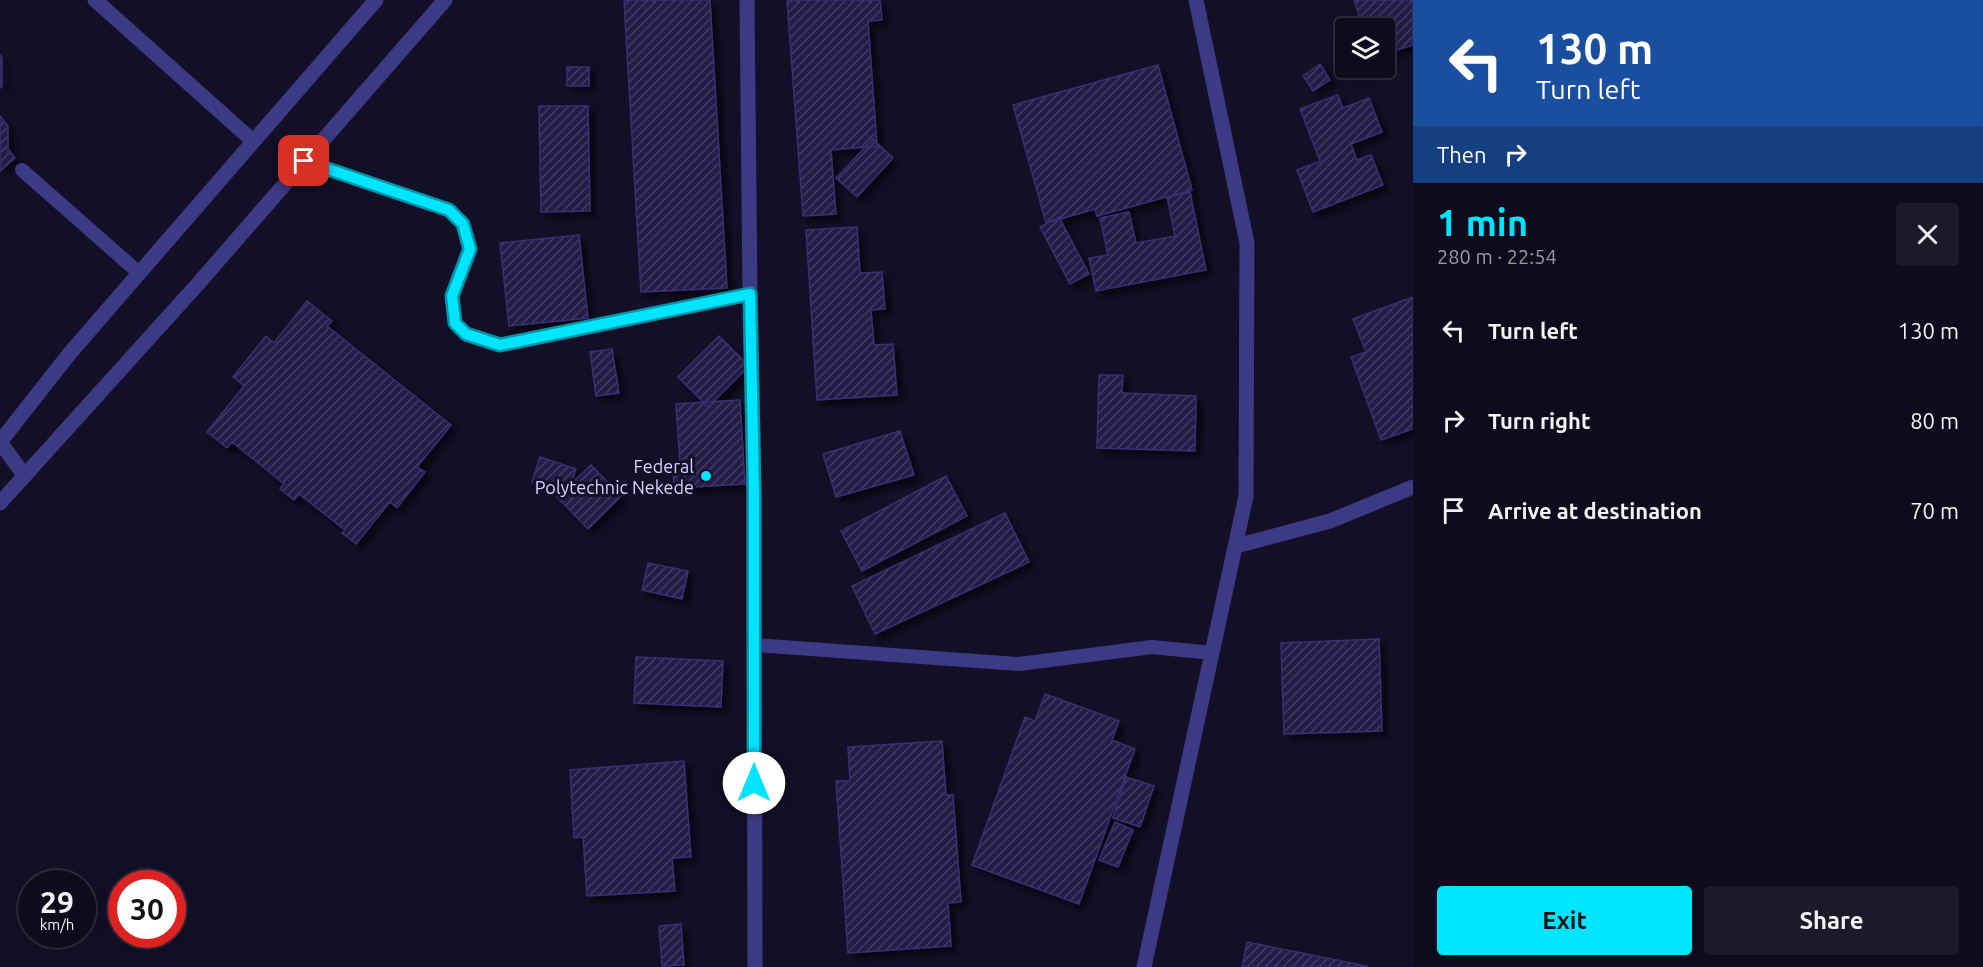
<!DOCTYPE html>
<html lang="en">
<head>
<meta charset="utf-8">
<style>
	:root { --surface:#0e0b1c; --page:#1c1929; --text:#f1f3f6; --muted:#9b9ba3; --line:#2e2b3b; --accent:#00e5ff }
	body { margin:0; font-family:Ubuntu,sans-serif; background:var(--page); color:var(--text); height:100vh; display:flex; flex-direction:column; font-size:22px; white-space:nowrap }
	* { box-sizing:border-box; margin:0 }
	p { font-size:20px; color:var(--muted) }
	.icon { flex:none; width:33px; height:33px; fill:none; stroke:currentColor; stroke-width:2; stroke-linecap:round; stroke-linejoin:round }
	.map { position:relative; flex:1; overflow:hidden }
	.panel { display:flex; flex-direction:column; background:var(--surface); width:570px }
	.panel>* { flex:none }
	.guide { background:#1a4fa0; color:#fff; overflow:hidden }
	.fabs { position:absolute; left:1335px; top:18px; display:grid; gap:12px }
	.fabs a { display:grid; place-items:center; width:60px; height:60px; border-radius:6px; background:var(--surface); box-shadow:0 3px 15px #0003,0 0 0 2px var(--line); font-size:30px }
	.speed { position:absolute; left:18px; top:870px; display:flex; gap:12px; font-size:30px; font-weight:700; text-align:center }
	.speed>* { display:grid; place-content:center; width:78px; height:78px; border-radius:50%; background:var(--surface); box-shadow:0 3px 15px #0003,0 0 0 2px var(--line); line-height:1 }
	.speed small { font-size:15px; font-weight:400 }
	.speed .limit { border:9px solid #d22; background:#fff; color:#111 }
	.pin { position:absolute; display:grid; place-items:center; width:51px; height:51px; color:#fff; margin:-26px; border-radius:12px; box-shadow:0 3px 9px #0006 }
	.me { position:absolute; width:66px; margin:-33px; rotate:0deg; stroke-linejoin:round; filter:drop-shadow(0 0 4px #0008) }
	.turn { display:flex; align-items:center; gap:21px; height:126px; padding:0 24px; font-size:27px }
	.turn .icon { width:78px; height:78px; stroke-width:2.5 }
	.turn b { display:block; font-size:42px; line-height:51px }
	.then { display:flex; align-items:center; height:57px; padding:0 24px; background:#0003; gap:12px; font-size:22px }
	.round { display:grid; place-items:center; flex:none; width:63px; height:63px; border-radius:6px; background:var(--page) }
	.headline { display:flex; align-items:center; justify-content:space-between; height:102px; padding:0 24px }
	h1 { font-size:36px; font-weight:600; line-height:45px; color:var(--accent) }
	.button { display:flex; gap:12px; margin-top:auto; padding:12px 24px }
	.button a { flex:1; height:69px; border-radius:6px; background:var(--accent); color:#111; font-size:24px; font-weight:600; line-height:69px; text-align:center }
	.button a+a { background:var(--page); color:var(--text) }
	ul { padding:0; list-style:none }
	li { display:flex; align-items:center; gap:18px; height:90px; padding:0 24px }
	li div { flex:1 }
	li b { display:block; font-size:22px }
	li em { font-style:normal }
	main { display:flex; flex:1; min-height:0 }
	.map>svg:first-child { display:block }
	.building { fill:url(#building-hatch); stroke:#3b2d73; stroke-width:1.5; filter:url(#shadow) }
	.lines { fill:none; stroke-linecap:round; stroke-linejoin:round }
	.lane { stroke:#3d3a85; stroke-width:14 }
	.street { stroke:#3d3a85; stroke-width:15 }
	.route-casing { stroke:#0095a6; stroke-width:15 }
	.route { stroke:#00e5ff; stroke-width:10 }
	.poi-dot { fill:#00e5ff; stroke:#130f26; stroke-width:2 }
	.labels { text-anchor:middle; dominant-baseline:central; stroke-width:6; stroke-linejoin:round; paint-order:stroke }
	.poi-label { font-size:18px; fill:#d9d4ff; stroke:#130f26; text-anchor:end }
</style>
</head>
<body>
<main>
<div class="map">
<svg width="1413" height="967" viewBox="0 0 1413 967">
	<defs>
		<pattern id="building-hatch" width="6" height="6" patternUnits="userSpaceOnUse" patternTransform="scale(1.5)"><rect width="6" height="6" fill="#241b47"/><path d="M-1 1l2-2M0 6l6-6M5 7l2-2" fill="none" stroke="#433b63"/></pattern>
		<filter id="shadow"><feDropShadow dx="5.5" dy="5.5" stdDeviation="3" flood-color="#0009"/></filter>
	</defs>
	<rect width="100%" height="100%" fill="#130f26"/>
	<path class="building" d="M624 0H710L727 288 641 292Z
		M787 0H880L882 20 868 21 877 146 831 150 836 214 803 216Z
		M1354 0H1413V45L1384 54V28H1363Z
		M0 55 2 58V86L0 88Z
		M1320 64 1330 80 1313 91 1303 76Z
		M1158 65 1192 190 1097 216 1095 209 1046 223 1013 105Z
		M567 67H589V86H567Z
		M1338 95 1343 108 1369 98 1382 132 1351 144 1357 160 1371 155 1383 185 1313 212 1297 170 1320 161 1300 109Z
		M539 106H588L590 211 541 212Z
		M0 116 8 126V149L15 158 0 171Z
		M873 139 893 158 857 197 836 178Z
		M1190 192 1206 270 1096 291 1089 258 1108 255 1100 218 1129 212 1136 243 1175 236 1167 197Z
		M1059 217 1089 274 1070 284 1040 227Z
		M857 227 860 273 882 272 885 309 871 310 874 345 893 344 897 395 817 400 806 230Z
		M579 235 588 318 509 326 500 243Z
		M1413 297V429L1381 440 1351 357 1366 352 1353 319Z
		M307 301 332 321 327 326 451 425 417 467 425 472 397 508 390 502 356 544 342 533 345 530 299 494 294 500 280 489 284 484 232 442 227 448 207 432 244 386 233 377 266 336 274 343Z
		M719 336 749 366 708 407 678 377Z
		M612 349 619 393 596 396 590 352Z
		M1099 375H1123L1122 393 1196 396 1195 451 1097 448Z
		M740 400 745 484 674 488 673 463H680L676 404Z
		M900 431 914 475 836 497 823 454Z
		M540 457 576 469 567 495 532 482Z
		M591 465 621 496 588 529 557 497Z
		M946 476 967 516 862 571 841 531Z
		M1005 513 1029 562 875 634 852 586Z
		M648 563 688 571 682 599 642 590Z
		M1379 639 1382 731 1284 734 1281 643Z
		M636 657 723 661 721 707 634 703Z
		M1045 694 1119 721 1112 740 1135 749 1079 904 972 865 1025 717 1035 721Z
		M942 741 946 795H953L961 902 948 903 951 946 848 953 836 781H850L848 747Z
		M684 761 691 857 672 858 675 891 587 896 583 837 574 838 570 770Z
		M1126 777 1154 786 1140 827 1113 818Z
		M1115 822 1133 830 1118 867 1099 860Z
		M681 924 684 965 662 966 659 926Z
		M1247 942 1367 966V967H1242Z"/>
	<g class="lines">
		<path class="lane" d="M304 161 449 210 463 224 469 249 452 295 455 323 466 334 500 345 750 294
			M22 170 139 273
			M754 645 1019 664 1152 647 1212 653"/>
		<path class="street" d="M95 0 253 141
			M747 0 750 294 754 491 755 967
			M0 442 70 353 376 0
			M0 442 24 475
			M0 503 197 285 445 0
			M1236 546 1330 521 1413 487
			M1144 967 1246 496 1247 243 1196 0"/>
	</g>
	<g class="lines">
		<defs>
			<path id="route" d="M304 161 449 210 463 224 470 249 452 296 455 323 466 334 500 345 750 294 754 491V783"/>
		</defs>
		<use href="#route" class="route-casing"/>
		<use href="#route" class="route"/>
	</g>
	<circle class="poi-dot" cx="706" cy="476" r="6"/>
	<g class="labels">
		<g class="poi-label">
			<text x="694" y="466">Federal<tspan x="694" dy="21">Polytechnic Nekede</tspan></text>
		</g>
	</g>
</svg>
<div class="fabs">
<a><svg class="icon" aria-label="layers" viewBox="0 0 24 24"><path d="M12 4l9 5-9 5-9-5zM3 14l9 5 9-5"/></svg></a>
</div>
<div class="speed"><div>29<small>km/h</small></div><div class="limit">30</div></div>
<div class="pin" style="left:304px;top:161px;background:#d93025"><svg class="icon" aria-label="arrive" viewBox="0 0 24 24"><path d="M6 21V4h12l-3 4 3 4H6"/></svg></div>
<svg class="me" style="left:754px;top:783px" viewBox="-20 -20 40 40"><circle r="19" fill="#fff"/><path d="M0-13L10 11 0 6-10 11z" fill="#00e5ff"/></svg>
</div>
<section class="panel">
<div class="guide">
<div class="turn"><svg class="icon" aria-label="left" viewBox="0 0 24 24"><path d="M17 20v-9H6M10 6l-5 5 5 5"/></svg><div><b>130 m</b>Turn left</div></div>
<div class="then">Then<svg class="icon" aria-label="right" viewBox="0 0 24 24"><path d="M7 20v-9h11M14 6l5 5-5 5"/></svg></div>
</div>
<div class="headline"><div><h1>1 min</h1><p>280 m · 22:54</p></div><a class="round"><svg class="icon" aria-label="close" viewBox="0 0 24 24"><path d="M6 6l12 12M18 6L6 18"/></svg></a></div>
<ul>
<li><svg class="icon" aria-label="left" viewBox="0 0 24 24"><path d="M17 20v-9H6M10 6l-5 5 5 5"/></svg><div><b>Turn left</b></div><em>130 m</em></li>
<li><svg class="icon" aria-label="right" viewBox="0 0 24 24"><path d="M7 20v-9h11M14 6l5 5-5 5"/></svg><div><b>Turn right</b></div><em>80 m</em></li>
<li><svg class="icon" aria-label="arrive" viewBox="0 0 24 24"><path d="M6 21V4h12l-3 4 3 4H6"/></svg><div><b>Arrive at destination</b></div><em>70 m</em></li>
</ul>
<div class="button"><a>Exit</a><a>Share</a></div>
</section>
</main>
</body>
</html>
